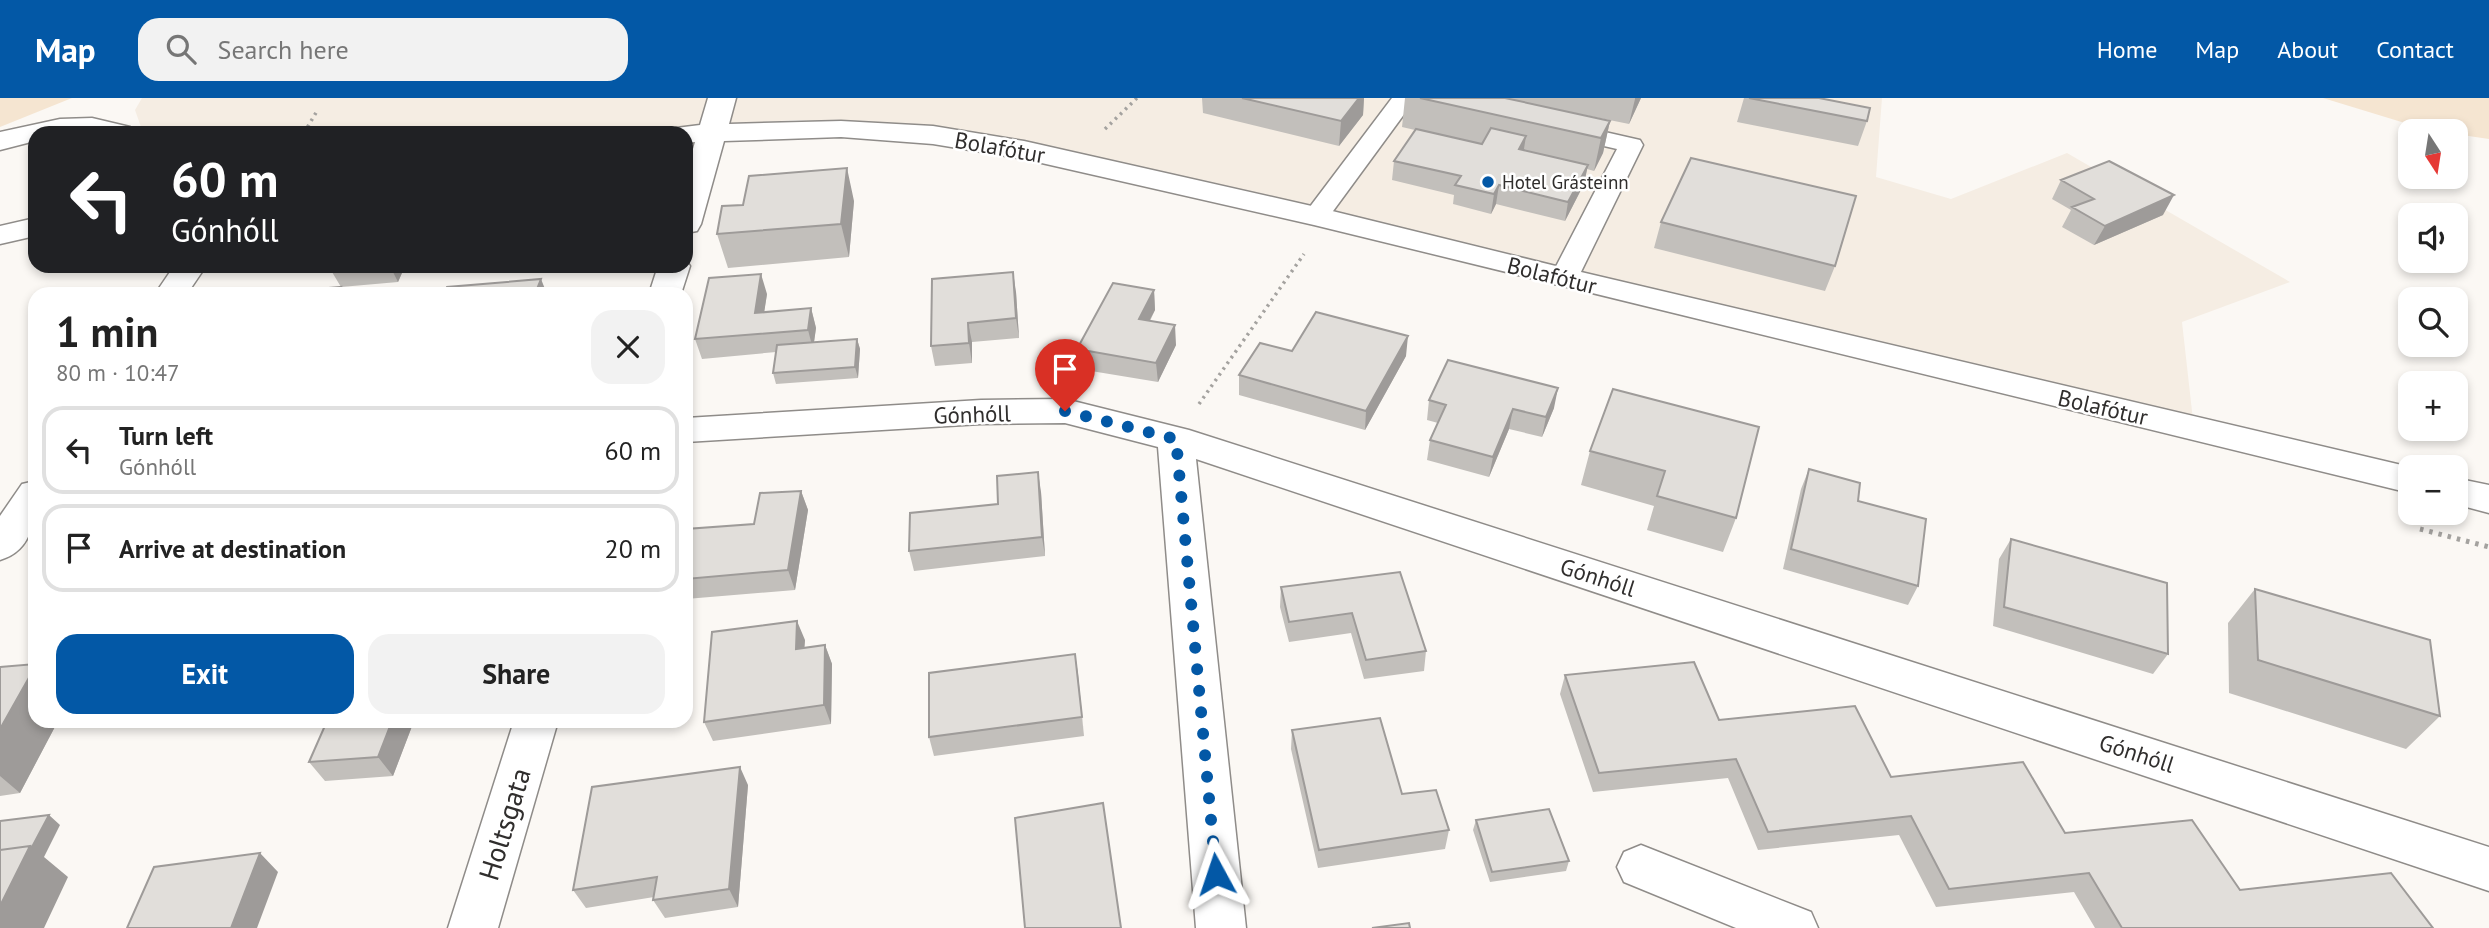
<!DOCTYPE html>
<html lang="en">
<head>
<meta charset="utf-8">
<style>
	:root { --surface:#fff; --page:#f2f2f2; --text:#222; --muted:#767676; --line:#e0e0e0; --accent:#0358a6 }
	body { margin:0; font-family:"PT Sans",sans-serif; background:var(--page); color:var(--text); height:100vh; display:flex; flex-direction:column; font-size:26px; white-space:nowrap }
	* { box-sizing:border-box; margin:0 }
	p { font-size:23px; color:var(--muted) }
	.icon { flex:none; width:38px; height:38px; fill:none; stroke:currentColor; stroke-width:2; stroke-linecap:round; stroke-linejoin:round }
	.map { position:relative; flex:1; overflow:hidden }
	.drawer { position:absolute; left:28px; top:189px; width:665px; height:441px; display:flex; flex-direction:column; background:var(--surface); border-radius:21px; box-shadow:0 4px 10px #0003 }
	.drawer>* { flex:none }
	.banner { position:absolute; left:28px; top:28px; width:665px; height:147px; border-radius:21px; box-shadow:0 4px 10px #0003; background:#202124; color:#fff; overflow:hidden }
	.needle { width:46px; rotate:168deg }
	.buttons { position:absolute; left:2398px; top:21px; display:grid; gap:14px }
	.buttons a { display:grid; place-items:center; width:70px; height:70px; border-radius:14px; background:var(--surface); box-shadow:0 4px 10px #0003; font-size:35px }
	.pin { position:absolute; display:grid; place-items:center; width:60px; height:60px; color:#fff; margin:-72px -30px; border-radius:50% 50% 50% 0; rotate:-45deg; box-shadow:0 0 7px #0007 }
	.pin .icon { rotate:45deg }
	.me { position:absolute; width:77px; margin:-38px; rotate:355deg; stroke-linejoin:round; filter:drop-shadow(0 0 5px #0008) }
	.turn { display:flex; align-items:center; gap:24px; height:147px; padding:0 28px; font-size:32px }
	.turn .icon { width:91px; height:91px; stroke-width:2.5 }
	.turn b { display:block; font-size:49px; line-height:60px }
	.round { display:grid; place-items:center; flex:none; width:74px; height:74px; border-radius:21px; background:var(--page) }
	.overview { display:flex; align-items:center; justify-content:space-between; height:119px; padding:0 28px }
	h1 { font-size:42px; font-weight:700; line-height:52px }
	.primary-button { display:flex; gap:14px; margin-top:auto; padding:14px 28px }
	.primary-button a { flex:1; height:80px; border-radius:21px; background:var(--accent); color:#fff; font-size:28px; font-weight:700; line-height:80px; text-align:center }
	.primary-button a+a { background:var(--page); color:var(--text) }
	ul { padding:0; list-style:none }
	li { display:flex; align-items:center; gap:21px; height:88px; margin:0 14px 10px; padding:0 14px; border:4px solid var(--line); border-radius:21px }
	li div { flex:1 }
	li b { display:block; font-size:26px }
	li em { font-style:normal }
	header { display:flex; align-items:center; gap:42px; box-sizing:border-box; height:98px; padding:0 35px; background:var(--accent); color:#fff }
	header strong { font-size:33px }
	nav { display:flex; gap:38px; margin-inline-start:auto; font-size:24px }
	.search { width:490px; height:63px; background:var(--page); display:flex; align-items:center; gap:18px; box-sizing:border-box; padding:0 24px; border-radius:21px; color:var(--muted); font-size:26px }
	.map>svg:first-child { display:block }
	.built { fill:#f5ede3 }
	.green { fill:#f5e5d1 }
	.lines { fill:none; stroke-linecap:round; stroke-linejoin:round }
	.lane-casing { stroke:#8f8c89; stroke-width:3 }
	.street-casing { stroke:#8f8c89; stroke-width:3 }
	.secondary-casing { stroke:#8f8c89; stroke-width:3 }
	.path-far1 { stroke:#a4a29f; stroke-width:3.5; stroke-dasharray:2.5 4.5; stroke-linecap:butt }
	.path { stroke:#a4a29f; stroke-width:5; stroke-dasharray:3.5 6; stroke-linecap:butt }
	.lane { fill:#fff; fill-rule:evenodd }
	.street { fill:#fff; fill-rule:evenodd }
	.secondary { fill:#fff; fill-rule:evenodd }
	.wall { fill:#c2bfbb }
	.shaded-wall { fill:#9e9b99 }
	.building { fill:#e1deda; stroke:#9e9b99; stroke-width:2 }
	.route { stroke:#0358a6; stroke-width:12; stroke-dasharray:0 21.6 }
	.poi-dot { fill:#0358a6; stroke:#fff; stroke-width:2.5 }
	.labels { text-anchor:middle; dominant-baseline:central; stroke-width:5; stroke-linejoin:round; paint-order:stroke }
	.far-poi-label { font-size:19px; fill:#302e2d; stroke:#fff; text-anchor:start }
	.street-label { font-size:23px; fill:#302e2d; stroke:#fff }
	.near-street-label { font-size:28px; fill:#302e2d; stroke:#fff }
</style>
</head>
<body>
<header>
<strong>Map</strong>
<div class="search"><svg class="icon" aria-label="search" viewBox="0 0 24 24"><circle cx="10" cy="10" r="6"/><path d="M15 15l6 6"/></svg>Search here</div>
<nav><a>Home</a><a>Map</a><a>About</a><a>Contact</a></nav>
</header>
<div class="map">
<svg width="2489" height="830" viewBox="0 0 2489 830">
	<rect width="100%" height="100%" fill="#fbf8f4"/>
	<path class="built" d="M142 0H1882L1876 79 1951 101 2067 55 2290 184 2182 224 2193 322 918 28 796 22 576 35H149L141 29 135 12Z"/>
	<path class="green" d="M0 0H72L0 29Z
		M2323 0H2489V41L2455 36V33H2431Z"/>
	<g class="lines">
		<defs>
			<path id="lane" d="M1392 0H1416L1325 124 1316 126 1307 124 1303 118Z
				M1561 24 1640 42 1643 47 1578 180 1574 186 1564 188 1554 186 1550 180 1617 51 1552 36 1549 31 1552 26Z"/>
			<path id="street" d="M708 0H736L729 26 841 23 933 28 1024 43 1316 109 1564 170 2410 369V395L1314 127 1024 61 933 46 841 39 724 43 701 126 697 133 686 135V75L695 44 686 45V35H673L676 30 700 27Z
				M686 162 690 168 681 196H649L658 168H686Z
				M174 168H206L187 196H155Z
				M1065 301 1189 332 2489 749V793L1196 361 1246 830H1196L1158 349 1065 325 981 326 686 344V320L981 302Z
				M2455 380 2489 387V415L2455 406Z
				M35 383C35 414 37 451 0 462V418L22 386Z
				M514 623H558L498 830H448Z
				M1641 747 1811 814 1818 830H1736L1624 784 1617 769 1624 754Z"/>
			<path id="secondary" d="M92 20 130 29 134 35H35V43L0 52V34L60 21Z
				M35 120V138L0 146V128Z"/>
		</defs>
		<use href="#lane" class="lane-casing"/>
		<use href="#street" class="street-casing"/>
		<use href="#secondary" class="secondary-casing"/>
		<path class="path-far1" d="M1105 31 1137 0
			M304 35 317 13
			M1199 306 1304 156"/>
		<path class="path" d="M2420 431 2489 449"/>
		<use href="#lane" class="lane"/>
		<use href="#street" class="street"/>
		<use href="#secondary" class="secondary"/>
	</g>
	<path class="wall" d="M1202 0H1364L1363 17 1339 48 1203 15Z
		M1405 0H1641L1629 26 1526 5 1610 23 1603 55 1594 73 1587 71 1584 86 1565 123 1496 106 1491 116 1453 106 1454 97 1392 82 1394 63 1415 32 1402 29Z
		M1744 0H1819L1867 23 1858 48 1737 24Z
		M2061 82 2163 117 2094 147 2062 129 2071 112 2052 101Z
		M854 103 849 159 728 170 717 136Z
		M1661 124 1835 168 1825 193 1654 150Z
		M239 168H317L243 174Z
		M330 168H405L398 184 341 189 329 169Z
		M1154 192 1155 212 1150 223 1176 247 1158 284 1079 271 1077 251Z
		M1016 194 1019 240 972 244V265L935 268 931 248Z
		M767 196 764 214 811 210 816 230 814 244 857 241 860 251 858 280 776 286 773 275 776 254 702 261 695 241Z
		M1292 253 1406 258 1365 332 1239 297V277Z
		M1613 291 1736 420 1723 454 1647 432 1654 408 1581 387 1590 353Z
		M1429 302 1554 310 1542 339 1509 331 1489 379 1427 362 1430 342 1438 325 1427 322Z
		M1809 371 1858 403 1918 488 1908 507 1783 471 1801 391Z
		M801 393 808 412 795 492 686 501V431L754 426Z
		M1041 394 1045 458 914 473 909 453 998 406Z
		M2011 441 2168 556 2153 576 1993 528 1999 461Z
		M1400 474 1426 553 1424 573 1364 581 1351 535 1289 544 1280 509 1281 489Z
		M2255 491 2440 618 2406 651 2229 595 2228 525Z
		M805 542 804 550 825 547 832 566 831 626 713 643 704 624Z
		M1075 556 1084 638 934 658 929 639Z
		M0 569 35 623H58L20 695 0 698Z
		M1565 577 1719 622 1891 679 2240 792 2433 830H2095L2074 794 1936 809 1899 737 1758 752 1728 680 1593 694 1560 596Z
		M327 623H414L393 678 325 683 309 664Z
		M1292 632 1402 696 1449 732 1445 751 1318 770 1291 651Z
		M748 687 738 809 665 820 653 802 654 799 586 810 573 792Z
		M1476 722 1569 763 1566 773 1490 784 1473 732Z"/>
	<path class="shaded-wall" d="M1359 0H1364L1363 17 1339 48 1341 23Z
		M1635 0H1641L1629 26 1635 1Z
		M1610 23 1603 55 1594 73 1601 40Z
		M1526 38 1523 57 1519 51Z
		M1588 67 1584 86 1565 123 1568 104Z
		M847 70 854 103 849 159 841 126Z
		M1499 87 1496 106 1491 116 1494 96Z
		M2174 97 2163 117 2094 147 2105 128Z
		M390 168H405L398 184Z
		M1013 174 1016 194 1019 240 1016 220Z
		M761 176 767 196 761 235 755 215Z
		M541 181 547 196H535Z
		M341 189 345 196H338Z
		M1154 192 1155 212 1140 240 1139 221Z
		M811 210 816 230 813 251 808 232Z
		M968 225 972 244V265L969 245Z
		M1175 227 1176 247 1158 284 1156 265Z
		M1408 238 1406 258 1365 332 1366 313Z
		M857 241 860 251 858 280 855 269Z
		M1558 290 1554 310 1542 339 1546 319Z
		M1513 311 1509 331 1489 379 1493 359Z
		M1038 374 1041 394 1045 458 1042 439Z
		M801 393 808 412 795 492 788 472Z
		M797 523 805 542 803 570 796 551Z
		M825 547 832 566 831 626 824 607Z
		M1075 556 1078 576 1084 638 1082 619Z
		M35 569V623H58L20 695 0 678V631Z
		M392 623H414L393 678 378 659Z
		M740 669 748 687 738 809 729 791Z
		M49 717 60 727 44 759 68 779 44 830H0V808L30 748Z
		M260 755 278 774 257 830H231Z"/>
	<path class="building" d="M1242 0H1359L1341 23Z
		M1420 0H1505L1610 23 1601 40Z
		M1749 0H1819L1870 10 1867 23Z
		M1491 30 1526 38 1519 51 1588 67 1568 104 1499 87 1494 96 1455 87 1461 78 1394 63 1416 31 1482 46Z
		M1691 60 1856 98 1835 168 1661 124Z
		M2109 63 2174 97 2105 128 2072 109 2094 101 2061 82Z
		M847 70 841 126 717 136 722 108 743 107 749 78Z
		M1013 174 1016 220 968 225 969 245 931 248 932 181Z
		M761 176 755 215 811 210 808 232 695 241 709 180Z
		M541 181 535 196H444L447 189Z
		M1113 185 1154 192 1139 221 1175 227 1156 265 1077 251Z
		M341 189 338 196H260Z
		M1316 214 1408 238 1366 313 1239 277 1260 245 1292 253Z
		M857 241 855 269 773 275 777 247Z
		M1448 262 1558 290 1546 319 1513 311 1493 359 1430 342 1446 307 1429 302Z
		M1613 291 1759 329 1736 420 1657 398 1665 373 1590 353Z
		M1809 371 1860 385 1858 403 1926 421 1918 488 1791 451Z
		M1038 374 1042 439 909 453 910 415 998 406 997 378Z
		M801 393 788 472 686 481V431L754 426 760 395Z
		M2011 441 2167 485 2168 556 2004 509Z
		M1400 474 1426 553 1366 562 1352 515 1289 524 1281 489Z
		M2255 491 2430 542 2440 618 2258 562Z
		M797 523 796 551 825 547 824 607 704 624 712 534Z
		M1075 556 1082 619 929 639V575Z
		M1694 564 1719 622 1855 608 1891 679 2023 664 2065 735 2192 722 2240 792 2391 775 2433 830H2122L2089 775 1949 791 1911 718 1768 734 1736 661 1599 675 1565 577Z
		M35 566V569L0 631V569Z
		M1380 620 1402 696 1436 692 1449 732 1319 752 1292 632Z
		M327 623H392L378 659 309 664Z
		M740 669 729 791 653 802 657 779 573 792 592 689Z
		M1103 705 1121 830H1025L1015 720Z
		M1549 711 1569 763 1492 774 1476 722Z
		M49 717 32 749 30 748 0 752V723Z
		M30 748 0 808V752Z
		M260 755 231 830H127L154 769Z
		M1409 825 1410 830H1372Z"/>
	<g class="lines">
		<path class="route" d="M1065 313 1176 341 1216 776"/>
	</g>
	<circle class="poi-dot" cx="1488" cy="84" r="7"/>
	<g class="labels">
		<g class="far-poi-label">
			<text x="1502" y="84">Hotel Grásteinn</text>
		</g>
		<g class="street-label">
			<text transform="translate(1000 49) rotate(10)">Bolafótur</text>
			<text transform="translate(1552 177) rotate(14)">Bolafótur</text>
			<text transform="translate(2103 309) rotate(13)">Bolafótur</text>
			<text transform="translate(972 316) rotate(-2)">Gónhóll</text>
			<text transform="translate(1598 479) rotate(18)">Gónhóll</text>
			<text transform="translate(2137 655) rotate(18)">Gónhóll</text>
		</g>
		<g class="near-street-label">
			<text transform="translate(504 726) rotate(-73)">Holtsgata</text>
		</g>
	</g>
</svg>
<div class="buttons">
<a><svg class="needle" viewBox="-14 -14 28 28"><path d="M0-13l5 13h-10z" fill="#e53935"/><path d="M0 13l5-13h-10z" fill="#767676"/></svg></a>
<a><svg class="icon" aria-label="sound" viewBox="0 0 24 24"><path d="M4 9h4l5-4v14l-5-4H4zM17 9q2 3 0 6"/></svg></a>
<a><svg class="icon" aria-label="search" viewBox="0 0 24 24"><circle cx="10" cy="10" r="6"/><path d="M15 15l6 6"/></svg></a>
<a>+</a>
<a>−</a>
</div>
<div class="pin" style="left:1065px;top:313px;background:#d93025"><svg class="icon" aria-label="arrive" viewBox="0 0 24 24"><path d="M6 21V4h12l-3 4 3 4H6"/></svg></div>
<svg class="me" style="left:1216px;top:776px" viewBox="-20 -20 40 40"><path d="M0-17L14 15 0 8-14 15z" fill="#0358a6" stroke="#fff" stroke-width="4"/></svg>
<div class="banner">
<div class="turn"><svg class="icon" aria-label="left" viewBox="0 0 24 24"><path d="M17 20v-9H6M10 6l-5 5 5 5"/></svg><div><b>60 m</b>Gónhóll</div></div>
</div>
<section class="drawer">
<div class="overview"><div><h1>1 min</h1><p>80 m · 10:47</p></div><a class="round"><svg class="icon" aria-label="close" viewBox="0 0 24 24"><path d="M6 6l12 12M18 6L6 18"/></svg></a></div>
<ul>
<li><svg class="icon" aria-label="left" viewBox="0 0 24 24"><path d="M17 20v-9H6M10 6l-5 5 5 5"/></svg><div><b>Turn left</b><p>Gónhóll</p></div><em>60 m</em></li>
<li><svg class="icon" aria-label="arrive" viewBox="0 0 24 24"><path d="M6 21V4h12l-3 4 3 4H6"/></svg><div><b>Arrive at destination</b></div><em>20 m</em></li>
</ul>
<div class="primary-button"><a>Exit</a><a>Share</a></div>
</section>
</div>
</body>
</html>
